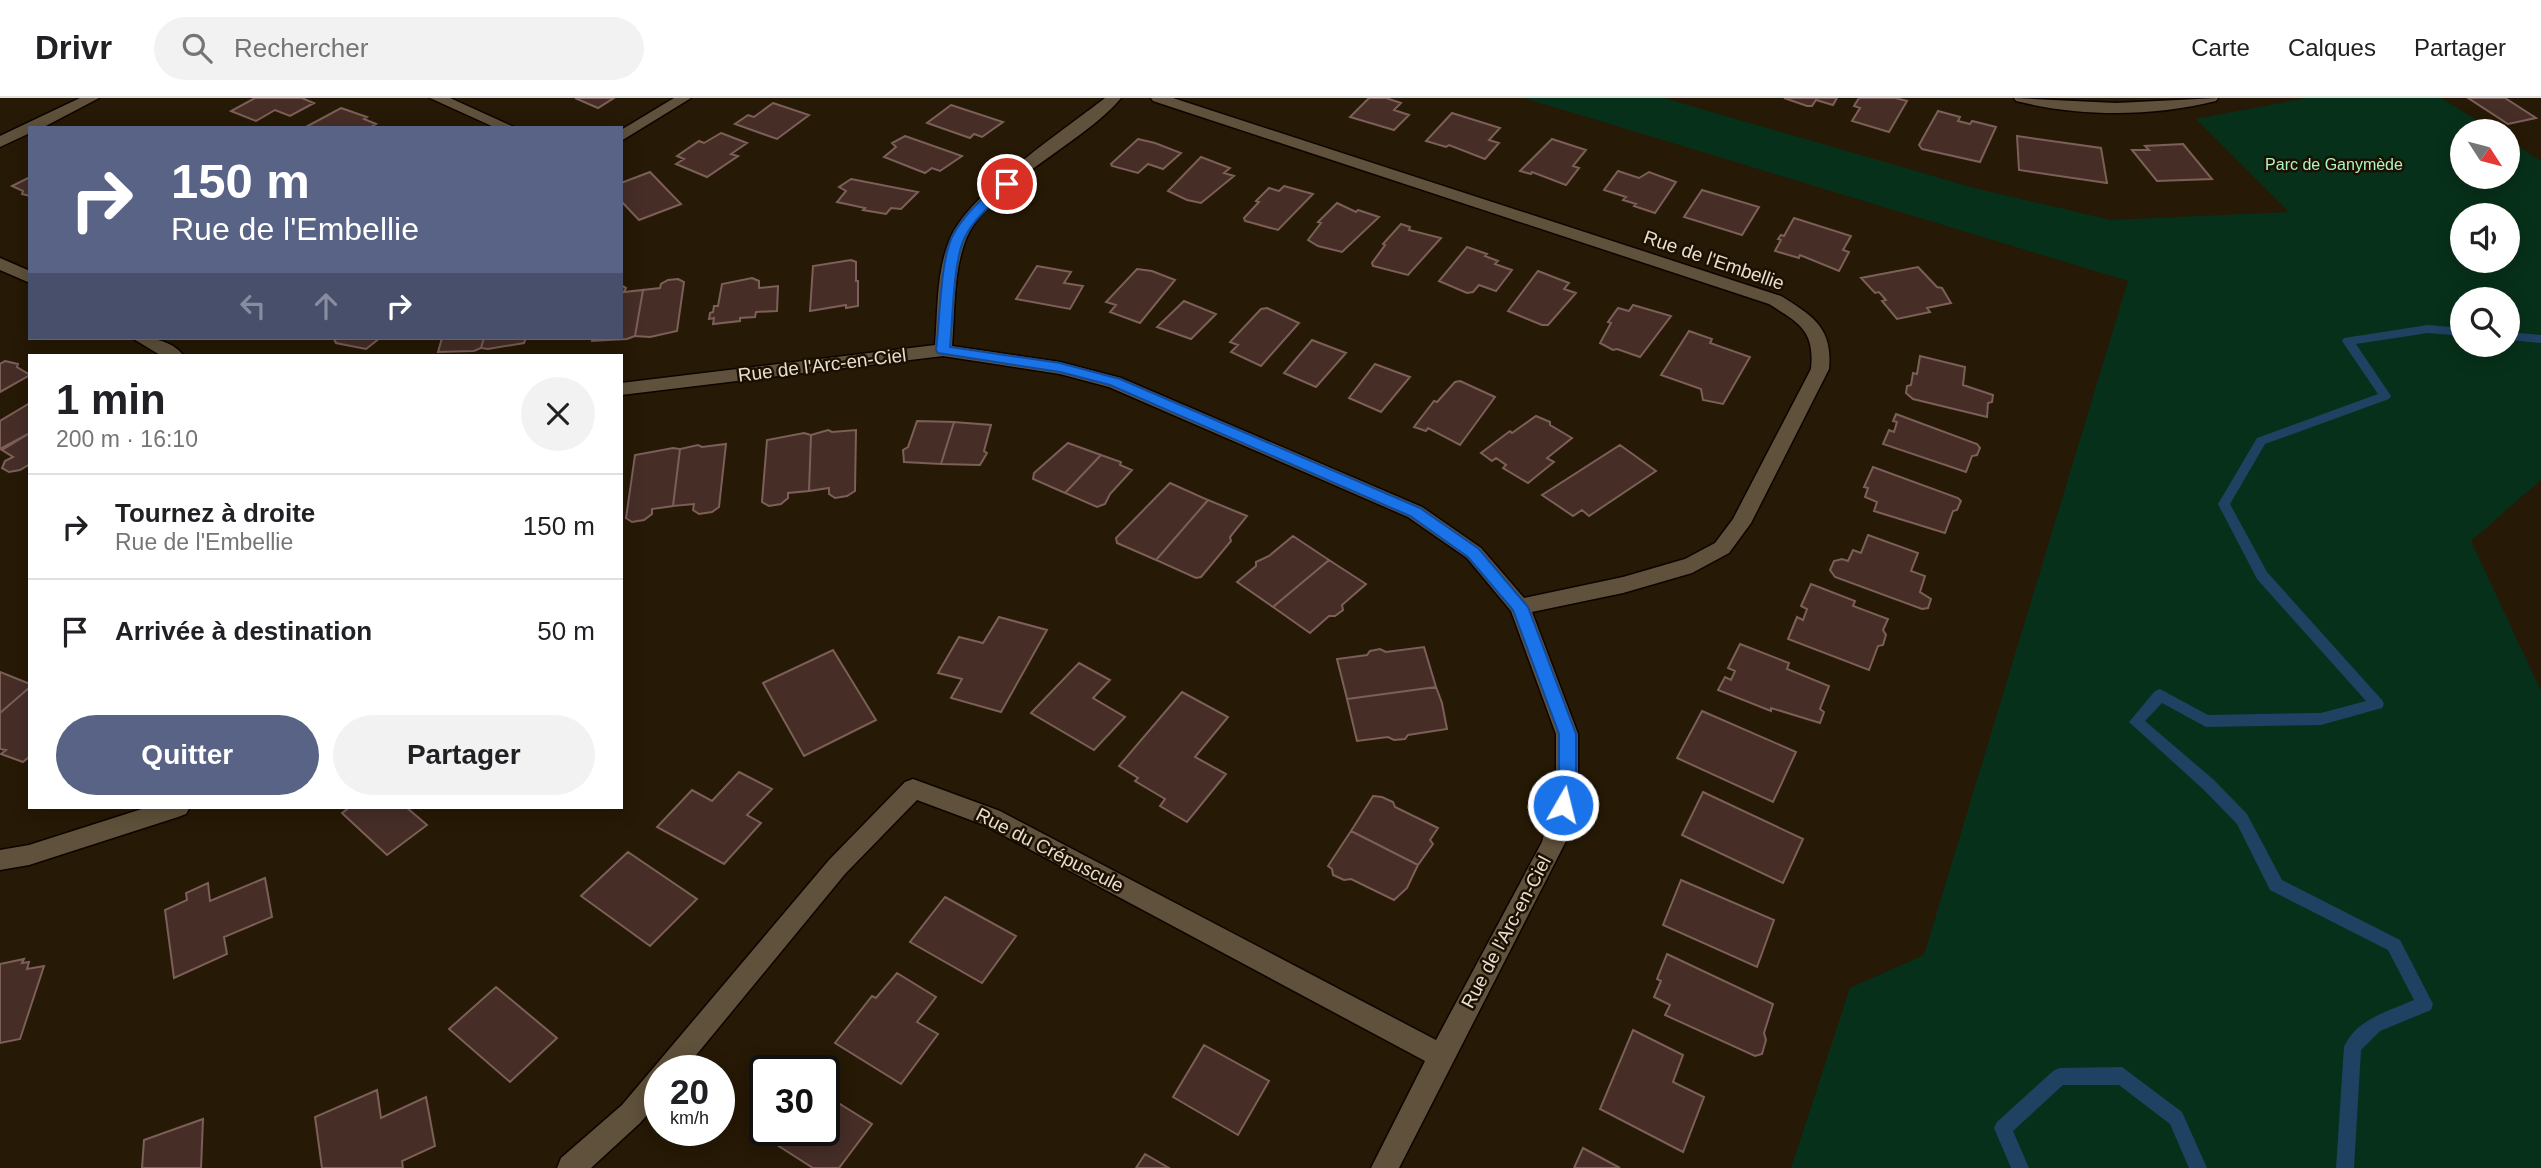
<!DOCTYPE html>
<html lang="fr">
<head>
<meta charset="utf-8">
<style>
	:root { --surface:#fff; --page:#f2f2f2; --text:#202124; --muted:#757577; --line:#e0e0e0; --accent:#596386 }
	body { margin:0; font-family:Helvetica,sans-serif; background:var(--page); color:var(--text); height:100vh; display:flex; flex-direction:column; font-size:26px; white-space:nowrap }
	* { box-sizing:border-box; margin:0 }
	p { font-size:23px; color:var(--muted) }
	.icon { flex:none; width:38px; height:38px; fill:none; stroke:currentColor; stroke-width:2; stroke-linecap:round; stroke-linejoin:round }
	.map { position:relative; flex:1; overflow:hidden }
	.panel { position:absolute; left:28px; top:256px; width:595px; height:455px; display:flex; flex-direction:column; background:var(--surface); border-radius:0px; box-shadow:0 4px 18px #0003 }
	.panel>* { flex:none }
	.hud { position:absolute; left:28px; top:28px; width:595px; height:214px; border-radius:0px; box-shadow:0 4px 18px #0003; background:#596386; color:#fff; overflow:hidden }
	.needle { width:46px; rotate:126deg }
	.buttons { position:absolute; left:2450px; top:21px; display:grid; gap:14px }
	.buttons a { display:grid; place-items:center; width:70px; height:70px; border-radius:50%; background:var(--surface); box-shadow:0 4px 18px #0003; font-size:35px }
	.speed { position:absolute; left:644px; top:957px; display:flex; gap:14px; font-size:35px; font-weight:700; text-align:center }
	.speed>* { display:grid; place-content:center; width:91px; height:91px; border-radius:50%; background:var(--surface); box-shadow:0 4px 18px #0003; line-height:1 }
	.speed small { font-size:18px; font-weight:400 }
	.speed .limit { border:4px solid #111; border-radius:10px; background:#fff; color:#111 }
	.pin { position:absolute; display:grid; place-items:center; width:60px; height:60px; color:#fff; margin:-30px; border:4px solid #fff; border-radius:50%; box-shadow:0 2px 7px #0007 }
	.me { position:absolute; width:77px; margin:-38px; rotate:8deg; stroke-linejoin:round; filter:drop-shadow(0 0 5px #0008) }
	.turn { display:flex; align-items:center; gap:24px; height:147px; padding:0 28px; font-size:32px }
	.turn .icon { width:91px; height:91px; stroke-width:2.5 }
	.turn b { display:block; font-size:49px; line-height:60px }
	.lanes { display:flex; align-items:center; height:66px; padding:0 28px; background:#0003; justify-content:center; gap:35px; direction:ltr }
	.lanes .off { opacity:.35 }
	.round { display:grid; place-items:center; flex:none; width:74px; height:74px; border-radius:37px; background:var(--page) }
	.headline { display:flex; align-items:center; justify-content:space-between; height:119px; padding:0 28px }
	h1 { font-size:42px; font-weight:600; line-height:52px }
	.button { display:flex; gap:14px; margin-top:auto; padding:14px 28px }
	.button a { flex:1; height:80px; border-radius:42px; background:var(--accent); color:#fff; font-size:28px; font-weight:600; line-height:80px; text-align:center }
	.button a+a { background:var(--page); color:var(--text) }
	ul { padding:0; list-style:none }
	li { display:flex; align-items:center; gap:21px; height:105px; padding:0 28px; border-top:2px solid var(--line) }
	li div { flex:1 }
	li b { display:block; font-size:26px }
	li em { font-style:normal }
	header { display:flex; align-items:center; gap:42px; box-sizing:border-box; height:98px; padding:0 35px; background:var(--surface); border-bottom:2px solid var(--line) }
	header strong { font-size:33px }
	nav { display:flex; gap:38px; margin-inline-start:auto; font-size:24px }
	.search { width:490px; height:63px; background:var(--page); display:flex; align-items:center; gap:18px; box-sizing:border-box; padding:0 24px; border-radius:38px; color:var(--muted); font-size:26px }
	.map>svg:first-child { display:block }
	.green { fill:#07301a; fill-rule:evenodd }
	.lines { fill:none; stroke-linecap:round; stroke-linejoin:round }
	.stream { fill:#1f4262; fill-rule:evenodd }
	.building { fill:#462e27; stroke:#7b5f58; stroke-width:2 }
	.minor-casing { stroke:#0e0400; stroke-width:3 }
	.minor { fill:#5f513b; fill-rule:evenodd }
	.route { fill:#1a73e8; stroke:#114b97; stroke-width:2 }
	.labels { text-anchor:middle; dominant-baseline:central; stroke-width:5; stroke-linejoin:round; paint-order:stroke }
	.far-park-label { font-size:16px; fill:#abf4c4; stroke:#1c1000 }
	.street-label { font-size:19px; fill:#e7ded1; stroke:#1c1000 }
</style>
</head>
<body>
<header>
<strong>Drivr</strong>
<div class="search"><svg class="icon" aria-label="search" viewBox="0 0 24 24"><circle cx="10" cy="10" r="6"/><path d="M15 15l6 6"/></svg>Rechercher</div>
<nav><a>Carte</a><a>Calques</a><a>Partager</a></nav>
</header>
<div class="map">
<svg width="2541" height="1070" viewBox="0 0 2541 1070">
	<rect width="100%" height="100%" fill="#261905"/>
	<path class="green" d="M1524 0H1664L1974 90 2111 122 2289 114 2196 21 2306 0H2441L2494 33H2462V79H2508V42L2541 63V382L2471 443 2541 593V1070H1791L1850 890 1924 857 2128 183ZM2508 117V163H2462V117ZM2508 201V247H2462V201Z"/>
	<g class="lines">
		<path class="stream" d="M2428 227 2462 230V238L2428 235 2356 246 2391 298 2389 301 2265 346 2230 406 2267 474 2382 602 2384 606 2382 610 2321 627 2206 629 2162 605 2145 623 2214 682 2247 716 2282 782 2400 842 2433 906 2431 912 2380 933 2361 952 2354 1070H2336L2344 949C2356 921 2389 913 2414 902L2388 852 2270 792 2237 726 2204 692 2129 624 2155 593 2160 591 2208 617 2321 615 2366 603 2257 481 2218 406 2257 340 2378 296 2342 243 2344 240Z
			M2508 234 2541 237V245L2508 242Z
			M2122 969 2182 1014 2207 1070H2189L2170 1026 2119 987H2063L2013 1033 2029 1070H2011L1994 1030 1997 1024 2053 973 2059 970Z"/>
	</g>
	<path class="building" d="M255 0H302L314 5 290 18 275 12 256 23 231 13Z
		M575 0H614L598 10Z
		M1369 0H1386L1401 5 1394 12 1409 17 1394 32 1350 19Z
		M1784 0H1837L1833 7 1816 2 1812 8H1807Z
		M1859 0H1895L1907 3 1889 34 1852 23 1860 10 1854 8Z
		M2468 0H2505L2536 20 2508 26Z
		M773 5 809 17 777 41 735 26 748 17 754 19Z
		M951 7 1003 24 982 39 974 36 970 40 927 25Z
		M341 10 367 19 364 21 376 26 369 30H304Z
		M1938 13 1960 19 1958 23 1970 26 1972 23 1996 29 1980 64 1922 51 1919 47Z
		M1452 15 1500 30 1489 42 1499 45 1485 61 1449 47 1446 49 1426 43Z
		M721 35 747 45 731 56 738 58 707 79 676 66 684 61 677 58 699 43 704 45Z
		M905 38 962 58 940 73 932 70 925 75 884 59 896 49 892 45Z
		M2017 38 2101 50 2107 85 2019 72Z
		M1138 41 1155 45 1181 55 1163 71 1148 66 1138 75 1112 68 1111 66Z
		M1552 41 1586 52 1573 68 1579 70 1566 87 1532 74 1531 76 1520 73Z
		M2183 46 2212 81 2157 83 2132 52H2149L2145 48Z
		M1201 59 1230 70 1224 75 1234 78 1201 105 1187 102 1168 93Z
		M1618 73 1639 80 1649 74 1676 84 1655 115 1634 108 1636 106 1623 102 1626 99 1604 92Z
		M650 74 681 106 639 122 621 103V85Z
		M30 79V98L22 96 23 93 12 88Z
		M851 81 918 94 901 111 891 110 886 116 863 112 865 110 837 104 846 93 839 89Z
		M1284 88 1313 96 1278 132 1245 123 1244 120 1259 104 1256 103 1269 90 1279 93Z
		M1702 92 1759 109 1742 137 1684 119Z
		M1337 105 1356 114 1358 112 1379 119 1342 154 1318 148 1308 142 1321 125 1318 124Z
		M1794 120 1851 138 1843 152 1849 154 1839 173 1800 157 1799 160 1775 153 1781 142 1778 141 1781 137 1784 138Z
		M1401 126 1410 129 1409 132 1441 140 1408 177 1373 168 1372 165 1385 147 1383 146Z
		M1467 149 1487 156 1485 158 1498 163 1495 166 1512 172 1496 193 1479 187 1473 194 1467 195 1439 183Z
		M851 162 856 164V183H858V208L846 210V207L810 213 813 168Z
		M1037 168 1071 174 1064 185 1083 188 1070 211 1016 201Z
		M1918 169 1937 189 1942 190 1951 205 1927 210 1930 214 1897 221 1882 203 1886 202 1879 194 1875 195 1861 180Z
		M1137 171 1152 173 1175 182 1140 225 1110 214 1116 207 1106 204Z
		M1538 173 1569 185 1564 191 1576 195 1548 227H1542L1508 213Z
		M752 180 759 183V190L778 188 777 213 756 214 755 219 740 220V223L713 226 714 220 709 221 710 215 713 214 714 208H718L722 186Z
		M678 181 684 184 677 233 650 239 635 238 643 192 660 190 661 186 668 182Z
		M621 187 626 190 624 194 643 192 635 238 627 241 592 243 593 240H621Z
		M1184 203 1216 216 1191 241 1157 229Z
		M1633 207 1671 218 1640 259 1617 251 1613 252 1600 245 1611 225 1608 224 1618 210 1629 213Z
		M1267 210 1299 225 1261 268 1231 254 1238 247 1230 244 1261 211Z
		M1689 233 1712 241 1710 245 1750 259 1723 306 1703 302 1701 291 1661 277Z
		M380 240 366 251 336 245 334 241Z
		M442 240H484L481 250 474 253 438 254Z
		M484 240H526L524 245 488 251 481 250Z
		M1312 242 1346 255 1316 289 1284 275Z
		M1920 258 1965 269 1963 287 1993 297 1992 304 1988 305 1987 319 1913 301 1906 295 1907 288 1911 287 1913 275 1917 276Z
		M5 263 18 266 17 269 30 277 0 294V266Z
		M1375 266 1410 279 1381 314 1349 300Z
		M1460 283 1495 299 1460 347 1428 330 1426 333 1414 329 1434 303 1437 304 1455 284Z
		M30 305V335L0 351V323Z
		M1896 316 1977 346 1980 350 1977 357 1972 358 1966 374 1883 346 1889 332 1894 334 1897 324 1893 323Z
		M1536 318 1550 324V327L1572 340 1547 360 1554 364 1528 385 1503 370 1506 367 1496 360 1492 363 1481 355 1510 333 1512 335Z
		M917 323 954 324 941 366 904 364 903 352 908 349Z
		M954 324 991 327 984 353 987 355 980 367 941 366Z
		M828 332 832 334 856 332 855 393 847 398 835 400 829 396V390L809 393 811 337Z
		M30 335V366L20 372 9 374 2 370 5 363 13 359 2 352Z
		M804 335 811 337 809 393 788 395V400L781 406 769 408 762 404 767 342Z
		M1068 345 1101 357 1065 395 1033 381 1034 375Z
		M726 346 719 409 712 414 699 416 693 412 694 406 673 408 680 351 698 347 702 349Z
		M1620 347 1656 373 1589 418 1582 412 1573 418 1542 397Z
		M673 350 680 351 673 408 652 411V416L644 422 632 424 626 420 635 357Z
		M1101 357 1121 364 1120 367 1132 372 1110 396 1105 406 1097 409 1065 395Z
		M1873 369 1958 400 1961 403 1957 412 1953 413 1945 435 1874 413 1877 404 1865 399 1868 390 1864 389Z
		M1170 385 1208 402 1156 462 1117 445 1116 440Z
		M1208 402 1247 418 1230 439 1231 443 1201 479 1196 480 1156 462Z
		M1868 437 1918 455 1911 473 1925 478 1920 494 1931 501 1928 510 1922 511 1835 479 1830 472 1834 463 1842 461 1848 463 1853 452 1861 455Z
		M1293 438 1329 462 1273 509 1237 484 1256 468V464L1269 458Z
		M1329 462 1366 486 1342 507 1343 512 1335 518H1329L1310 535 1273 509Z
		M1811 486 1855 503 1853 508 1888 521 1883 532 1886 537 1883 547 1878 548 1869 572 1788 541 1797 519 1803 522 1807 511 1801 508Z
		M999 519 1047 532 1001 614 951 600 962 581 938 575 959 539 983 545Z
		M1740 546 1789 565 1787 571 1829 588 1820 611 1824 614 1820 625 1771 610V613L1718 592 1725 579 1731 582 1735 573 1728 570Z
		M1424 549 1436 589 1347 601 1337 561 1367 557 1370 553 1380 551 1386 554Z
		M833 552 876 622 804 658 763 585Z
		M1079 565 1110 582 1093 600 1125 619 1094 652 1031 615Z
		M0 574 30 586V589L0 615Z
		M30 589V658L23 664 1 656 6 652 0 651V615Z
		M1436 589 1442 605 1447 631 1408 637 1405 641 1394 642 1388 639 1357 643 1347 601Z
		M1182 594 1228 619 1195 659 1226 676 1187 724 1160 708 1165 701 1135 683 1138 680 1119 668Z
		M1702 613 1796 654 1773 704 1677 660Z
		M739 674 772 691 747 717 761 725 724 766 657 729 692 692 712 703Z
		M1703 694 1803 741 1783 785 1682 737Z
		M1373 698 1382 699 1393 704 1395 709 1438 730 1430 742 1433 746 1418 767 1351 733Z
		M350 709H406L427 727 387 757 342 715Z
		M1351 733 1418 767 1407 790 1394 802 1351 781 1344 782 1333 777 1332 771 1328 768Z
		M628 754 697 801 650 848 581 798Z
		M265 780 272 819 224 839 227 856 174 880 165 812 187 802 186 795 208 785 210 803Z
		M1681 782 1774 822 1757 869 1663 827Z
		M945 799 1016 838 982 885 910 844Z
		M1667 856 1773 906 1764 935 1766 942 1762 956 1755 958 1665 917 1670 907 1654 899 1661 883 1657 881Z
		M24 861 22 865 29 864 27 871 44 868 20 941 0 945V866Z
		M897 875 936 899 917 924 938 936 901 986 835 945 872 898 876 900Z
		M496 889 557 940 510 984 449 931Z
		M1633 932 1683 957 1673 984 1704 999 1683 1054 1600 1011Z
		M1204 947 1269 983 1238 1037 1173 999Z
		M377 992 381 1020 426 999 435 1048 402 1063 403 1070H322L315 1019Z
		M824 996 872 1026 839 1070H813L763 1038 766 1032H824Z
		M203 1021 201 1070H142L144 1042Z
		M1583 1050 1620 1070H1574Z
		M1145 1056 1169 1070H1136Z"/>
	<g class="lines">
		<defs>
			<path id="minor" d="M80 0H99L42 30H30V35L0 49V38Z
				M430 0H450L516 30H496Z
				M674 0H691L621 43V32Z
				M1105 0H1121C1084 45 988 87 966 141 953 174 955 213 952 248L1060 264 1121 280 1422 409 1481 450 1524 500 1623 479 1685 461 1715 445 1733 421 1811 271C1815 232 1799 225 1769 206L1153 3 1151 0H1173L1781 198C1813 218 1833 230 1829 271L1751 425 1729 455 1692 475 1623 495 1532 514 1578 636V688L1565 745 1399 1070H1371L1425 963 984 727 917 702 845 776 683 973H660V1002L640 1025 591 1070H557L561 1060 622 1007 829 762 905 684 913 681 1000 713 1436 942 1542 744 1556 688V636L1511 513 1467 460 1408 419 1109 289 1060 276 943 258 621 297V285L935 247C938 212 936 174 950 141 968 96 1064 32 1105 0Z
				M2014 0 2116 5 2218 0 2216 3C2152 19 2080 19 2016 3Z
				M0 160 30 173V185L0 172Z
				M132 240C150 239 171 242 183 257H160Z
				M148 709H190L186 716 178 719 29 767 0 772V752L29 747Z"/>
		</defs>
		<use href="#minor" class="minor-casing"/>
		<use href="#minor" class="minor"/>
	</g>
	<path class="route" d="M1003 83 1013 86C997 103 976 117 965 139 953 162 953 221 950 249L1060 265 1120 281 1420 410 1479 451 1528 509 1576 636V688L1569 712 1563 714 1556 712 1554 707 1559 688V636L1513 512 1468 459 1410 418 1110 287 1060 274 938 255 936 252C940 222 940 165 952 139 963 117 984 98 1003 83Z"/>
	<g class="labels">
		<g class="far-park-label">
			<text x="2334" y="66">Parc de Ganymède</text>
		</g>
		<g class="street-label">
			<text transform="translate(1714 162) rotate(19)">Rue de l'Embellie</text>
			<text transform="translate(822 267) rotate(-7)">Rue de l'Arc-en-Ciel</text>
			<text transform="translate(1050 752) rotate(27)">Rue du Crépuscule</text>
			<text transform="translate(1506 834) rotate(-62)">Rue de l'Arc-en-Ciel</text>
		</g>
	</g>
</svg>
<div class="buttons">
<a><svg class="needle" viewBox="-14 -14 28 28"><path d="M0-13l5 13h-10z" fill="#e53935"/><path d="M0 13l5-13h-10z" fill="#757577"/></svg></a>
<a><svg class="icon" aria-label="sound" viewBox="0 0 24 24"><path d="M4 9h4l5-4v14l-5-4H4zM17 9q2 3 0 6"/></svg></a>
<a><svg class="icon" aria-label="search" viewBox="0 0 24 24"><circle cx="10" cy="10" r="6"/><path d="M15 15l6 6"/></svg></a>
</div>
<div class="speed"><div>20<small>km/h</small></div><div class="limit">30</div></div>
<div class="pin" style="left:1007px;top:86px;background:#d93025"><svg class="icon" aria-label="arrive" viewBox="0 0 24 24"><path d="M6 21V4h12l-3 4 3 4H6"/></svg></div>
<svg class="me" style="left:1563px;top:707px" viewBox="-20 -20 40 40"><circle r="17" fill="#1a73e8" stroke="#fff" stroke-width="3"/><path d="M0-11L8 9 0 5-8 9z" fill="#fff"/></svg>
<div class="hud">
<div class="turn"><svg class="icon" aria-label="right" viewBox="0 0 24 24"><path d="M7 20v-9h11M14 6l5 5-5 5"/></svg><div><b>150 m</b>Rue de l'Embellie</div></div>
<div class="lanes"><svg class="icon off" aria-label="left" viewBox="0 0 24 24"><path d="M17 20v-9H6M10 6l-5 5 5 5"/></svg><svg class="icon off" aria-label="ahead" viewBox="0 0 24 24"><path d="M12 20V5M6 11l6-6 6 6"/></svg><svg class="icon" aria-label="right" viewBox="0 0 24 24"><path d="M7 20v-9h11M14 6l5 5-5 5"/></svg></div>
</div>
<section class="panel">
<div class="headline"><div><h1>1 min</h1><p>200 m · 16:10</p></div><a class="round"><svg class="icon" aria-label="close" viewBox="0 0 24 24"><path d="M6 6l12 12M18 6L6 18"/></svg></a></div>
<ul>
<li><svg class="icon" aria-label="right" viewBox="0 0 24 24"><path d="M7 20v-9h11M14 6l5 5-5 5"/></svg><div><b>Tournez à droite</b><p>Rue de l'Embellie</p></div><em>150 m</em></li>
<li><svg class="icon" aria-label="arrive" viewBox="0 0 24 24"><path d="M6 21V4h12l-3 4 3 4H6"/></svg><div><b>Arrivée à destination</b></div><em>50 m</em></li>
</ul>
<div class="button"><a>Quitter</a><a>Partager</a></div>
</section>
</div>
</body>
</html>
